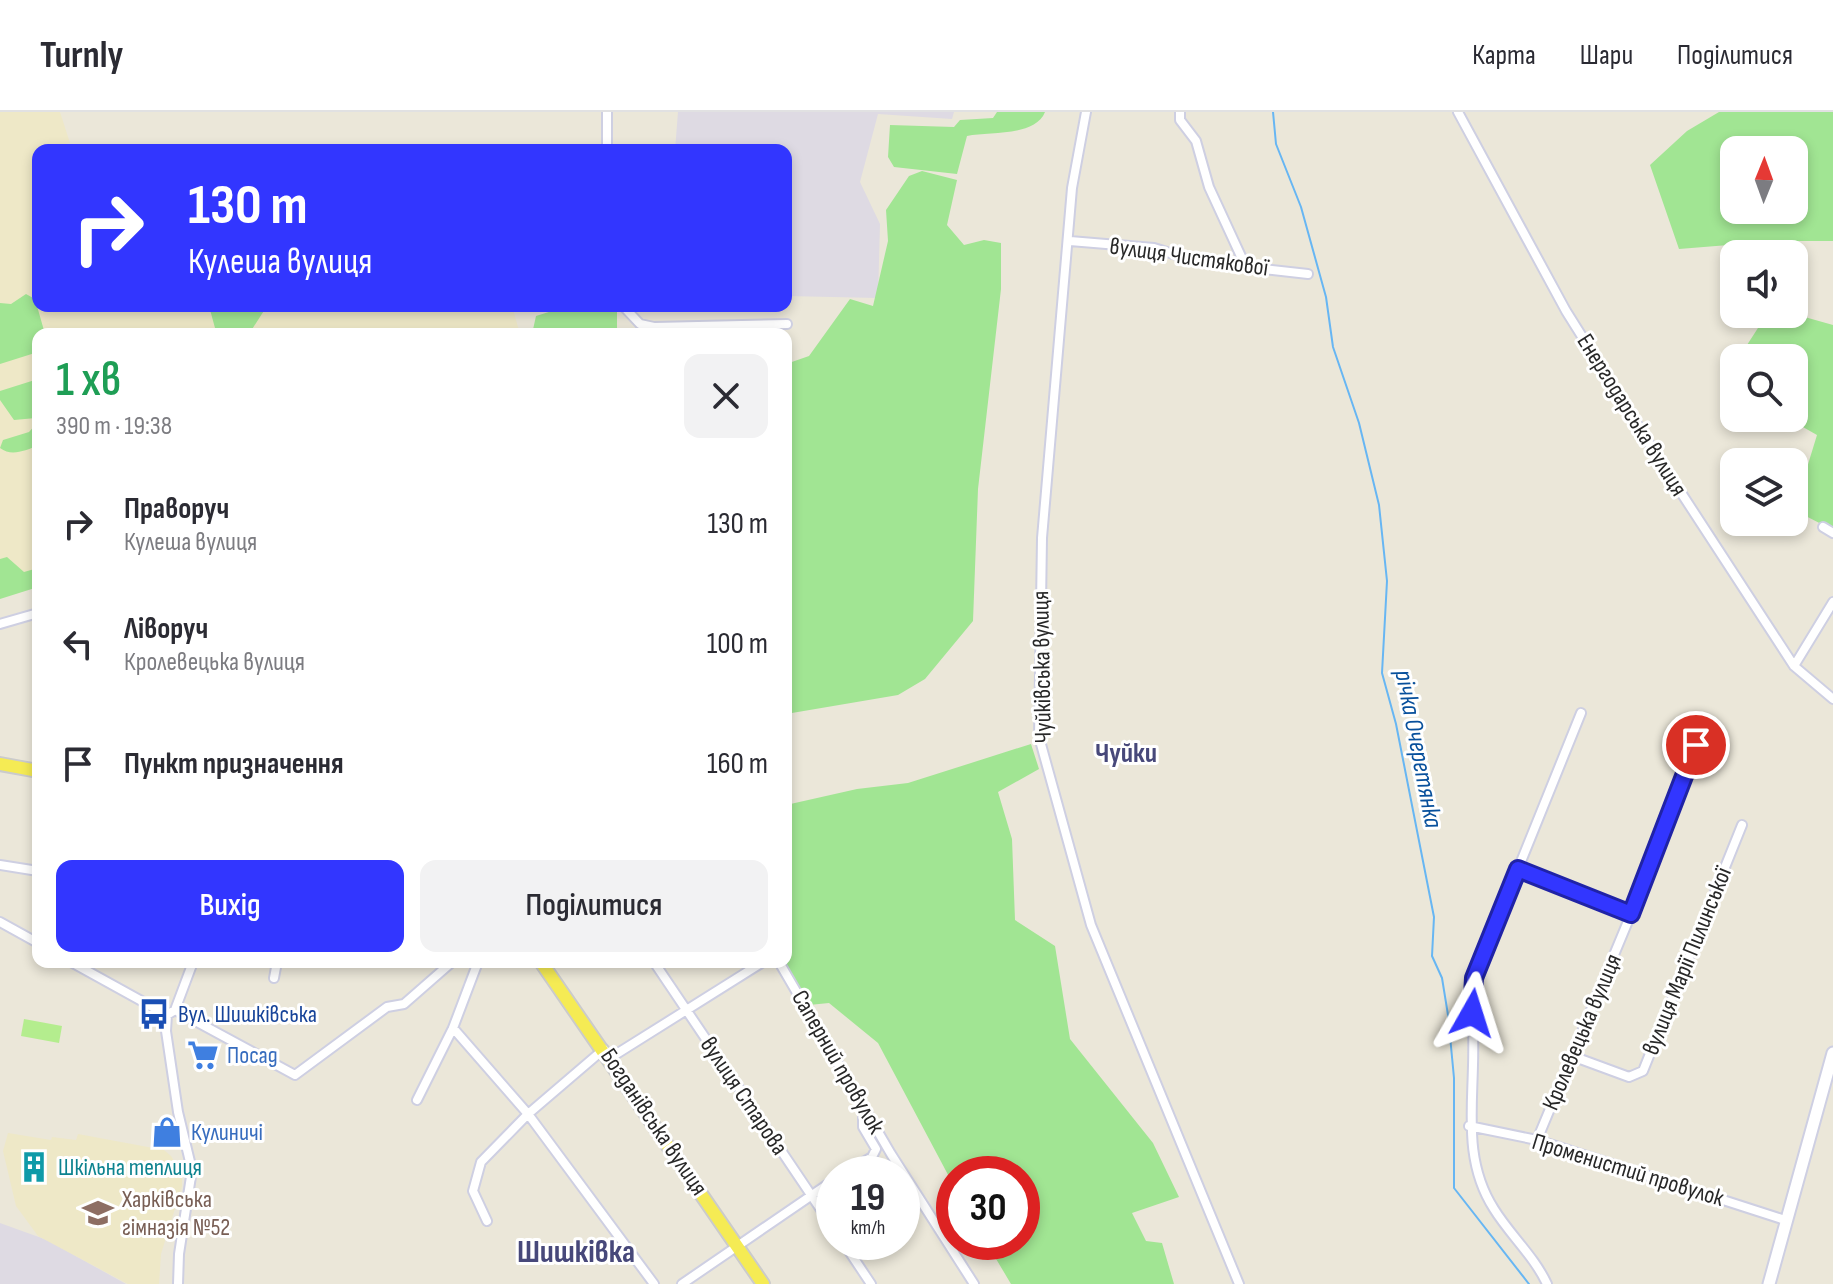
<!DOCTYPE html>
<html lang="uk">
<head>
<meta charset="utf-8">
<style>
	:root { --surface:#fff; --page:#f2f2f3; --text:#2b2b33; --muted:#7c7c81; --line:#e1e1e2; --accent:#3236ff }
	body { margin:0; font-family:"Sofia Sans Condensed",sans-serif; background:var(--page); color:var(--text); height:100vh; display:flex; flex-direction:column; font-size:30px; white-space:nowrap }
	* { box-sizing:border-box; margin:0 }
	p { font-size:26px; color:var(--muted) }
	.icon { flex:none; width:44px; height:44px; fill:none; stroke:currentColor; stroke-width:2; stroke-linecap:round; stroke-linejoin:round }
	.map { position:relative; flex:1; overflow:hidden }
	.sheet { position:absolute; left:32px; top:216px; width:760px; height:640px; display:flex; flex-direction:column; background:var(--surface); border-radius:16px; box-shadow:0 4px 12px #0003 }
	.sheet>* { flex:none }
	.hud { position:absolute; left:32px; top:32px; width:760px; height:168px; border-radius:16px; box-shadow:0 4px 12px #0003; background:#3236ff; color:#fff; overflow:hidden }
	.needle { width:52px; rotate:1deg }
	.controls { position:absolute; left:1720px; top:24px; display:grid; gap:16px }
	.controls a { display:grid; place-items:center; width:88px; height:88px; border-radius:16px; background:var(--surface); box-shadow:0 4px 12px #0003; font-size:40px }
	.speed { position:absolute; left:816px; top:1044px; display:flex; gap:16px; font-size:40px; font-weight:700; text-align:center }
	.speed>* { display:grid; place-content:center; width:104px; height:104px; border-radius:50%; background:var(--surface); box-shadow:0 4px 12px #0003; line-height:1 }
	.speed small { font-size:20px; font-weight:400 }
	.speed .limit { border:12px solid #d22; background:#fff; color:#111 }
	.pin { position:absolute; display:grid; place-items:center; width:68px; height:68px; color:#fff; margin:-34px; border:4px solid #fff; border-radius:50%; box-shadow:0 2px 8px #0007 }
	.me { position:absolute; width:88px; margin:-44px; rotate:6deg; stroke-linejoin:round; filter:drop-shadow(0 0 6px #0008) }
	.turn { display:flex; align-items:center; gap:28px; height:168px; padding:0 24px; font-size:36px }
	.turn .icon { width:104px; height:104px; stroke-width:2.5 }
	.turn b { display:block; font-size:56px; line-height:68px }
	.round { display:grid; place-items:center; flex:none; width:84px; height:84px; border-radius:16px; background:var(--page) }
	.head { display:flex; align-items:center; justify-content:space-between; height:136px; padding:0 24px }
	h1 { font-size:48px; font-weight:600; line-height:60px; color:#1e9e55 }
	.primary-button { display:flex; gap:16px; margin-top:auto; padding:16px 24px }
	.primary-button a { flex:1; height:92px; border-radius:16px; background:var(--accent); color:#fff; font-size:32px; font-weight:600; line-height:92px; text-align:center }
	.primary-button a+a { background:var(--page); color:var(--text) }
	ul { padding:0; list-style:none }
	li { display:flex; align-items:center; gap:24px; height:120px; padding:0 24px }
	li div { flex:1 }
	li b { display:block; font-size:30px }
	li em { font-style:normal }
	header { display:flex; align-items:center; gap:48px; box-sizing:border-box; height:112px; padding:0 40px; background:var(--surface); border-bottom:2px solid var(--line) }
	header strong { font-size:38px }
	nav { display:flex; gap:44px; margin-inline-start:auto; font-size:28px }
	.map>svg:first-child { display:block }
	.industrial { fill:#dedae3 }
	.education { fill:#eee8c7 }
	.green { fill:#a1e593; fill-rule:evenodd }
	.pitch { fill:#b4ed8e }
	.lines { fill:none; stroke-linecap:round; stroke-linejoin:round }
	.stream { stroke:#67b6f3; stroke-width:2 }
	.minor-casing { stroke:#cecfe2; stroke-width:12 }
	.secondary-casing { stroke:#cecfe2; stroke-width:15 }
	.primary-casing { stroke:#cbcbcb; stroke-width:16 }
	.minor { stroke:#fff; stroke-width:8 }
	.secondary { stroke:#fff; stroke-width:11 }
	.primary { stroke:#f5eb54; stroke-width:12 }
	.route-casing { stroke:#2023a6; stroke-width:20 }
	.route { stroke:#3236ff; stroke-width:14 }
	.labels { text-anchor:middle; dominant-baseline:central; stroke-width:6; stroke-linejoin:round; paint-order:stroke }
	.street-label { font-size:24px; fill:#282828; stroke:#fff }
	.transit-label { font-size:24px; fill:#164399; stroke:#fff; text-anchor:start }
	.shop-label { font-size:24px; fill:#366cbe; stroke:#fff; text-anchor:start }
	.culture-label { font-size:24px; fill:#0d838f; stroke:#fff; text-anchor:start }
	.education-label { font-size:24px; fill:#785e54; stroke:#fff; text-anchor:start }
	.water-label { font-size:26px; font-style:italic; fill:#08509c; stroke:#fff }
	.quarter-label { font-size:28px; font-weight:bold; fill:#47487a; stroke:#fff }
	.district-label { font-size:32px; font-weight:bold; fill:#47487a; stroke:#fff }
</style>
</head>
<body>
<header>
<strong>Turnly</strong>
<nav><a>Карта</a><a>Шари</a><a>Поділитися</a></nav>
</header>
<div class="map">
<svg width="1833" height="1172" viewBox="0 0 1833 1172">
	<rect width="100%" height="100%" fill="#ebe7d9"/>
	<path class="industrial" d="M678 0H954L952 7 878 2 860 70 880 112 878 186 786 184V38H675Z
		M0 1111 47 1128 126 1172H0Z"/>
	<path class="education" d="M0 0H60L70 31 38 38V194H512L520 222H38V475L0 486Z
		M8 1021 51 1028 52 1025 76 1028 78 1022 164 1038 171 1044 182 1062V1074L161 1142 159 1172H128L38 1124 16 1094 3 1039Z"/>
	<path class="green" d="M997 0H1045C1035 25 990 19 967 24L957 62 894 55 888 45 890 13 954 15 960 8 993 6Z
		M1719 0H1833V129H1778L1679 137 1650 53 1687 19ZM1734 38H1794V98H1734Z
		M922 59 957 68 947 113 964 133 984 128 1001 131V177L978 377 973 509 925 567 898 583 786 602V252L809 244 850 187 873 194 888 129 886 98 909 64Z
		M26 182 35 187 45 222H38V240L0 252V191L11 192Z
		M209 194H267L249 222H212L215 216Z
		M568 194H617V222H532L536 204Z
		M1767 202H1794L1833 213V418L1794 398 1817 323 1787 306H1794V246H1747V233Z
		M38 267V334C25 338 12 345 0 336L3 328 29 320 38 310 36 306 14 308 0 288V279Z
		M7 445 24 460 38 456V475L0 487V447Z
		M1031 632 1039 657 998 680 1012 727 1015 808 1055 834 1070 927 1153 1031 1179 1085 1132 1101 1146 1129 1162 1131 1174 1172H1011L986 1130H1022V1062H954V1074L878 931 829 891 809 893 784 850 786 693 857 677 908 671Z"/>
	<path class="pitch" d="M24 907 62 914 59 931 21 924Z"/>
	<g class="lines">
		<path class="stream" d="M1273 0 1276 32 1301 95 1326 185 1333 235 1359 311 1379 393 1387 469 1382 561 1396 612 1434 805 1432 844 1442 866 1448 903 1454 966V1076L1529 1172"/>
		<defs>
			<path id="minor" d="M607 0V38
				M1086 0 1072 76 1042 426 1039 625 1091 813 1239 1172
				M1180 0V8L1196 29 1209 75 1245 153
				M1458 0 1566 199 1652 336 1794 554 1833 587
				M1070 129 1154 136 1199 150 1308 162
				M623 194 640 212 654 215 787 212
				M1823 415 1833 421
				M0 512 38 501
				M1794 554 1833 490
				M0 753 38 759
				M1518 757 1631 802
				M0 810 38 831
				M71 850 167 903 175 898 295 963 387 895 404 892 452 850
				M654 850 834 1117
				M779 850 891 1042 974 1172
				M274 866 277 850
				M175 898 193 850
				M167 903 166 919 178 1000 192 1058 179 1142 178 1172
				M453 916 528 1002 654 1172
				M1572 944 1629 965 1643 959 1742 713
				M610 946 763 850
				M417 988 453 916 478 850
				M1469 1014 1537 1028 1785 1108
				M1537 1028 1631 802 1696 633
				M844 1062 872 1045 876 1037 863 1015V1006L868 1003
				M487 1109 473 1079 481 1050 528 1002 604 937
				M843 1130 871 1172
				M682 1172 834 1068
				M1547 1172C1534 1144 1510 1123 1494 1097 1465 1052 1472 1003 1473 953 1474 924 1472 896 1474 866L1581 601"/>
			<path id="secondary" d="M1769 1172 1833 941"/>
			<path id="primary" d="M0 652 38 659
				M541 850 763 1172"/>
		</defs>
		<use href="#minor" class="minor-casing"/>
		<use href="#secondary" class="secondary-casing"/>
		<use href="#primary" class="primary-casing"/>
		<use href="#minor" class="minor"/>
		<use href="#secondary" class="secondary"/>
		<use href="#primary" class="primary"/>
	</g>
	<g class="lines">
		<defs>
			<path id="route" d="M1472 901 1474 866 1518 757 1631 802 1696 633"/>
		</defs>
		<use href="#route" class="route-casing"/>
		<use href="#route" class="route"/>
	</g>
	<defs>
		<symbol id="bus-bare" viewBox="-9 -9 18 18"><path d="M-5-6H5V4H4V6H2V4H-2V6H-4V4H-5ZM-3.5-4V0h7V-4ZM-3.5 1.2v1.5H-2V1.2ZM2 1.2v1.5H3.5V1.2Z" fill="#1a4fb4" stroke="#fff" stroke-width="2.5" paint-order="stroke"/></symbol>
		<symbol id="supermarket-bare" viewBox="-9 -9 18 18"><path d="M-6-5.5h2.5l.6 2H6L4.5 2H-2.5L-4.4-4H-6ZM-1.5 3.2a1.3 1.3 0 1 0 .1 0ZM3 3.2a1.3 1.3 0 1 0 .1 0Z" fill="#3f7fe0" stroke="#fff" stroke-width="2.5" paint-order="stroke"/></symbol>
		<symbol id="shop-bare" viewBox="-9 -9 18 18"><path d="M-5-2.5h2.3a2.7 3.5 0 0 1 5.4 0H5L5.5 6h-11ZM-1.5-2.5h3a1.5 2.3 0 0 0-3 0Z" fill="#3f7fe0" stroke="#fff" stroke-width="2.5" paint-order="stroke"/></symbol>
		<symbol id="building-bare" viewBox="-9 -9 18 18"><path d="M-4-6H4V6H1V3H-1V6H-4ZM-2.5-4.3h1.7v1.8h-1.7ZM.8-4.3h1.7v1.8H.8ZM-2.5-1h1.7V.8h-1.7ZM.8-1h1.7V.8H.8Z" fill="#0f9aa8" stroke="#fff" stroke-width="2.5" paint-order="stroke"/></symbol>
		<symbol id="school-bare" viewBox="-9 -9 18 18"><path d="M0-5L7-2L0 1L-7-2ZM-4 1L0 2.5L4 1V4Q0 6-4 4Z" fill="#8d6e63" stroke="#fff" stroke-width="2.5" paint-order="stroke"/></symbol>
	</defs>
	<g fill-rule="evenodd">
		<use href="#bus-bare" x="132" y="880" width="44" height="44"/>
		<use href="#supermarket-bare" x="181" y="921" width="44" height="44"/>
		<use href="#shop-bare" x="145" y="998" width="44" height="44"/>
		<use href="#building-bare" x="12" y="1033" width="44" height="44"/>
		<use href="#school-bare" x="76" y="1079" width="44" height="44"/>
	</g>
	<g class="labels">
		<g class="street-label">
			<text transform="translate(1189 145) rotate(8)">вулиця Чистякової</text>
			<text transform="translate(1632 303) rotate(58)">Енергодарська вулиця</text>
			<text transform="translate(1042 555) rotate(-91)">Чуйківська вулиця</text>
			<text transform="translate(1687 849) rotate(-68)">вулиця Марії Пилинської</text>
			<text transform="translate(1582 920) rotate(-67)">Кролевецька вулиця</text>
			<text transform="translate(838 950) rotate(60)">Саперний провулок</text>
			<text transform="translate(744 984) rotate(56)">вулиця Старова</text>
			<text transform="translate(654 1010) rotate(56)">Богданівська вулиця</text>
			<text transform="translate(1628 1058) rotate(17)">Променистий провулок</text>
		</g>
		<g class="transit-label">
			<text x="178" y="902">Вул. Шишківська</text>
		</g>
		<g class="shop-label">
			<text x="227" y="943">Посад</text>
			<text x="191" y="1020">Кулиничі</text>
		</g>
		<g class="culture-label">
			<text x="58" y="1055">Шкільна теплиця</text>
		</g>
		<g class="education-label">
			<text x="122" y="1087">Харківська<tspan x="122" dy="28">гімназія №52</tspan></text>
		</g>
		<g class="water-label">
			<text transform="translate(1418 637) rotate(79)">річка Очеретянка</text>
		</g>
		<g class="quarter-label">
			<text x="1126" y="641">Чуйки</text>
		</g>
		<g class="district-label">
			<text x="576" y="1140">Шишківка</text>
		</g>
	</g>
</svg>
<div class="controls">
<a><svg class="needle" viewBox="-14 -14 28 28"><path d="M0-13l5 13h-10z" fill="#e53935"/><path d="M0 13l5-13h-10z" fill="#7c7c81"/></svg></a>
<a><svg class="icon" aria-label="sound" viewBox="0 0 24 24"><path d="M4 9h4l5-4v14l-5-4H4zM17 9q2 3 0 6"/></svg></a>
<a><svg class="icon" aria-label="search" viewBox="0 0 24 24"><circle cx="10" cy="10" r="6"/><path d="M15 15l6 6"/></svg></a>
<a><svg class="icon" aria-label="layers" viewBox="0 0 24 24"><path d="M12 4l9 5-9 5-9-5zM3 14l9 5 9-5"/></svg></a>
</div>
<div class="speed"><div>19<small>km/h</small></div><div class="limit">30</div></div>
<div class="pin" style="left:1696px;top:633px;background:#d93025"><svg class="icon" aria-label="arrive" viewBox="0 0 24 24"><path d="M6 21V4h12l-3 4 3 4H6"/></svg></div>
<svg class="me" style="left:1472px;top:901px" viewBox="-20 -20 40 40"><path d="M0-17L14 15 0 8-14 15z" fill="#3236ff" stroke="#fff" stroke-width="4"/></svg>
<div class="hud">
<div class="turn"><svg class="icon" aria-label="right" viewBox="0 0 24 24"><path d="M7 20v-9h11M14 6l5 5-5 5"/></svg><div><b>130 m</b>Кулеша вулиця</div></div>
</div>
<section class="sheet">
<div class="head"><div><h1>1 хв</h1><p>390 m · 19:38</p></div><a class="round"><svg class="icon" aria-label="close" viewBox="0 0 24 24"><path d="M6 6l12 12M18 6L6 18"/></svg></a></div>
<ul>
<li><svg class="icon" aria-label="right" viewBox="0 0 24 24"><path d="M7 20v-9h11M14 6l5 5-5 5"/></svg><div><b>Праворуч</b><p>Кулеша вулиця</p></div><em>130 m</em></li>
<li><svg class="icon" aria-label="left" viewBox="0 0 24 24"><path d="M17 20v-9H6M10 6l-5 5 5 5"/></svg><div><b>Ліворуч</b><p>Кролевецька вулиця</p></div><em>100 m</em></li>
<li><svg class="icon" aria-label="arrive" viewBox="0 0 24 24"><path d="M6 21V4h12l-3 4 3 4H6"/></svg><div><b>Пункт призначення</b></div><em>160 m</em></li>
</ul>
<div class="primary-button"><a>Вихід</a><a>Поділитися</a></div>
</section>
</div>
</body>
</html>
